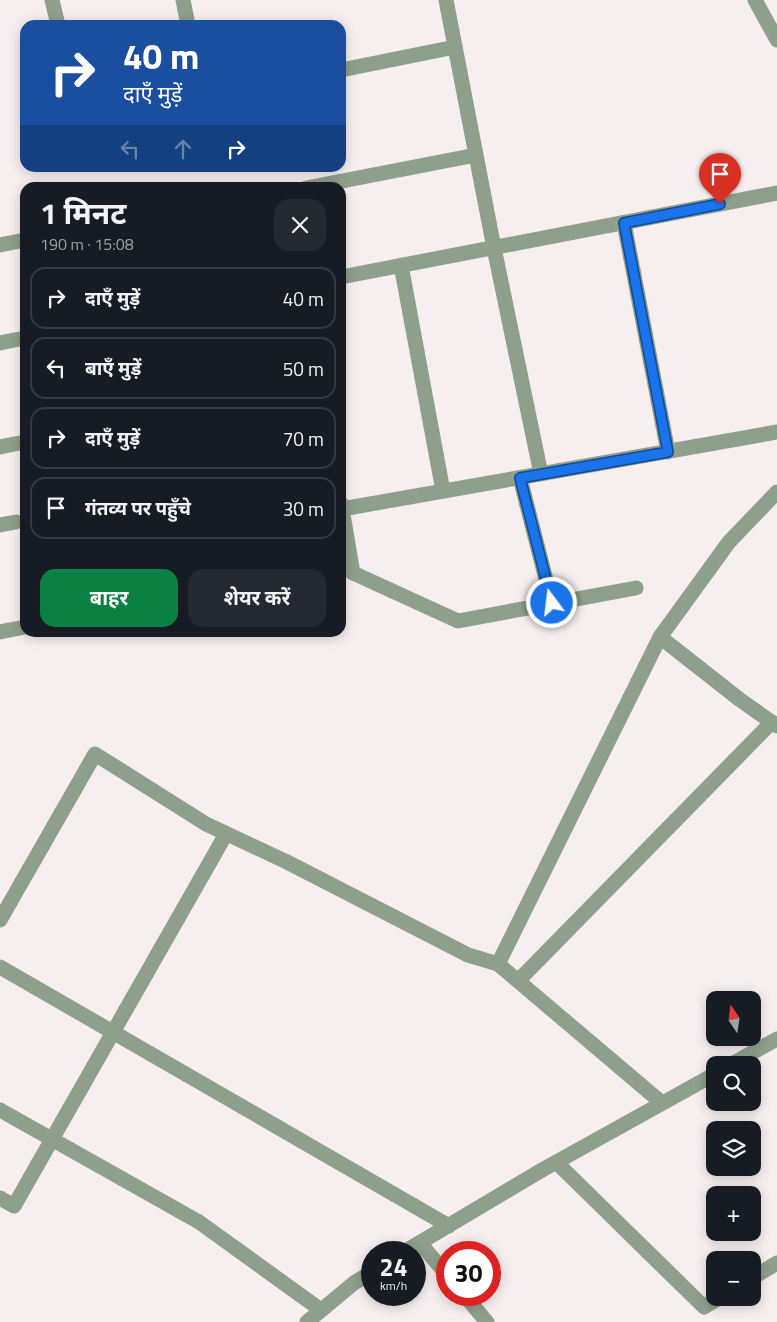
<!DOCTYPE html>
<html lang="hi">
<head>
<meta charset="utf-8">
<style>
	:root { --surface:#171b24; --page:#242831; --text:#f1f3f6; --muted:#9ea1a6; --line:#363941; --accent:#0b8043 }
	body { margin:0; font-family:"Titillium Web","Noto Sans Devanagari",sans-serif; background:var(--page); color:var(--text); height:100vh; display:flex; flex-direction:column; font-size:19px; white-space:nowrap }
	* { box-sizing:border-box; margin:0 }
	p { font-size:16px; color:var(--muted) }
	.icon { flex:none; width:28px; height:28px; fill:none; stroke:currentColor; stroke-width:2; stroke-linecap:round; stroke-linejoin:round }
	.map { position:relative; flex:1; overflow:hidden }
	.drawer { position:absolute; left:20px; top:182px; width:326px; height:455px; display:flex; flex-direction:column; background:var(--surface); border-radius:15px; box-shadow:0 2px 12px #0003 }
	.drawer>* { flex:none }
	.banner { position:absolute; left:20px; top:20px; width:326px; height:152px; border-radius:15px; box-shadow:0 2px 12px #0003; background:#1a4fa0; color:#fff; overflow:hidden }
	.needle { width:32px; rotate:347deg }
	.tools { position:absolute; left:706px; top:991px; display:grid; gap:10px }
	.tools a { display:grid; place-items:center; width:55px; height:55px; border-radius:10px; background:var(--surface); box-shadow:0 2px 12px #0003; font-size:25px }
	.speed { position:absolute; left:361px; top:1241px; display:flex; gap:10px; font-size:25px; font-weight:700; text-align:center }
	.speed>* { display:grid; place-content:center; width:65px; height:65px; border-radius:50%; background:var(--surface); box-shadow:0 2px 12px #0003; line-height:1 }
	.speed small { font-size:12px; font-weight:400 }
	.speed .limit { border:8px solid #d22; background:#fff; color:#111 }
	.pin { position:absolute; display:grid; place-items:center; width:42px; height:42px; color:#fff; margin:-51px -21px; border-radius:50% 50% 50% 0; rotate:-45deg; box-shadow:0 0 5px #0007 }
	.pin .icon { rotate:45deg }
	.me { position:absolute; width:55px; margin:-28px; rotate:345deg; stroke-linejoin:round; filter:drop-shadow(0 0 4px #0008) }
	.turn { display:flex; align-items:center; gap:18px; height:105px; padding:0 20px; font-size:22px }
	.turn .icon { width:65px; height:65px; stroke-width:2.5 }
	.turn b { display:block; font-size:35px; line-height:42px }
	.lanes { display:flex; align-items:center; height:48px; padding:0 20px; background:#0003; justify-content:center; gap:25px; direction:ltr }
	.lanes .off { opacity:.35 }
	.round { display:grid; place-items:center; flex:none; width:52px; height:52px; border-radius:15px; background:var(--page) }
	.overview { display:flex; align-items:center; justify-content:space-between; height:85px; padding:0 20px }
	h1 { font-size:30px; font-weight:700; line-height:38px }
	.primary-button { display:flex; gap:10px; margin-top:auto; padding:10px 20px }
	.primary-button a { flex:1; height:58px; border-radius:15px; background:var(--accent); color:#fff; font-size:20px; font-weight:700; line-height:58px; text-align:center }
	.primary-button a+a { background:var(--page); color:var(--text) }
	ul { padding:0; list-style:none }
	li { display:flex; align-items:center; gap:15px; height:62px; margin:0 10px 8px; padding:0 10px; border:2px solid var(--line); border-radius:15px }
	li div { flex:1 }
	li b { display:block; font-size:19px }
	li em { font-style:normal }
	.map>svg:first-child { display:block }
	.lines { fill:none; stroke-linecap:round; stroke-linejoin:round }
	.minor { stroke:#8e9f8b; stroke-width:15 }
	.route-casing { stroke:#114b97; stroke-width:12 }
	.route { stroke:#1a73e8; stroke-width:9 }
</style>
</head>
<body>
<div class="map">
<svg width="777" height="1322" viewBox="0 0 777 1322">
	<rect width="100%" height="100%" fill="#f6eeef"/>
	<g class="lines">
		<path class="minor" d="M52 0 58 25
			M183 0 188 25
			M446 0 494 248 541 474
			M755 0 777 40
			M341 70 455 47
			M306 188 476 155
			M624 223 668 452
			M0 245 25 240
			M401 265 443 491
			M341 277 777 193
			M0 343 25 338
			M0 447 25 442
			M520 478 552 603
			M341 503 353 573
			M342 509 777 432
			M0 525 16 522
			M341 565 353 573 458 621 636 588
			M0 632 25 627
			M660 637 739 699 777 726
			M0 920 95 754 206 824 287 862 468 955 498 964
			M0 967 449 1226
			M518 981 772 722
			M730 1065 777 1039
			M662 1103 498 964 660 637 729 542 777 492
			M0 1110 199 1222 321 1310
			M556 1162 704 1307 719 1298
			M0 1198 14 1206 222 841
			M420 1243 448 1276
			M404 1252 542 1170 715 1074
			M752 1278 777 1263
			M464 1295 487 1322
			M307 1322 354 1283 372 1272"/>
	</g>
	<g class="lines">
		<defs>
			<path id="route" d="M552 603 520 478 668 452 624 223 720 204"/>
		</defs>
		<use href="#route" class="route-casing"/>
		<use href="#route" class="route"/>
	</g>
</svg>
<div class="tools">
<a><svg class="needle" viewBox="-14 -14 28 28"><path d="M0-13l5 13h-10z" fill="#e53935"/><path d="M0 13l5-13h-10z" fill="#9ea1a6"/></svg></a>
<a><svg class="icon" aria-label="search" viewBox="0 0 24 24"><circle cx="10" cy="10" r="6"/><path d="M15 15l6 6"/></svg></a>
<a><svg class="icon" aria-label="layers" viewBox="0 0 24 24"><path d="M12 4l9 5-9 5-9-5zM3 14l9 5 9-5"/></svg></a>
<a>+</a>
<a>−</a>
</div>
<div class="speed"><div>24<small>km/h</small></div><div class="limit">30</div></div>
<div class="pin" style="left:720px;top:204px;background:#d93025"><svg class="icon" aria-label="arrive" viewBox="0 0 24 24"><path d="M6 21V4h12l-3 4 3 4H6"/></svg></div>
<svg class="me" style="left:552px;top:603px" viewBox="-20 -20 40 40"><circle r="17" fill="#1a73e8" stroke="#fff" stroke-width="3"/><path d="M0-11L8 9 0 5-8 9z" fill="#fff"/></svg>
<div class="banner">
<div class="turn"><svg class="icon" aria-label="right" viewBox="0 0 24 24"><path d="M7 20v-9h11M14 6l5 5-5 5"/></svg><div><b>40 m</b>दाएँ मुड़ें</div></div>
<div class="lanes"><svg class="icon off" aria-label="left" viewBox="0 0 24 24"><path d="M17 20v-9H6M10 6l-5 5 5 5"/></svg><svg class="icon off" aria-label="ahead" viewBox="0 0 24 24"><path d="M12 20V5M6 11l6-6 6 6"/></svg><svg class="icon" aria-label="right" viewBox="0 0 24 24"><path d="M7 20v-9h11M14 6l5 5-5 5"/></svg></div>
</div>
<section class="drawer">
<div class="overview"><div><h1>1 मिनट</h1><p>190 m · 15:08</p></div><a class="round"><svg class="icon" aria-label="close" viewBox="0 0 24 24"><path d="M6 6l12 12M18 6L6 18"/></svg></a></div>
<ul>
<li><svg class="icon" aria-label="right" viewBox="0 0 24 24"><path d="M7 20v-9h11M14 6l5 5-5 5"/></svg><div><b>दाएँ मुड़ें</b></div><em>40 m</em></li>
<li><svg class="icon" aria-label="left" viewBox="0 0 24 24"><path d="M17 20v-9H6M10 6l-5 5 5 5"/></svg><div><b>बाएँ मुड़ें</b></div><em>50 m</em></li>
<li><svg class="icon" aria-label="right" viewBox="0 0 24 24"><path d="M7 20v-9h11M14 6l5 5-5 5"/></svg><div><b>दाएँ मुड़ें</b></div><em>70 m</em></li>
<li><svg class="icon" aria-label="arrive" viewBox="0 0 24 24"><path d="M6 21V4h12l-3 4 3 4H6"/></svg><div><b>गंतव्य पर पहुँचे</b></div><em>30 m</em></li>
</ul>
<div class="primary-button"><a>बाहर</a><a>शेयर करें</a></div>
</section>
</div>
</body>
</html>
